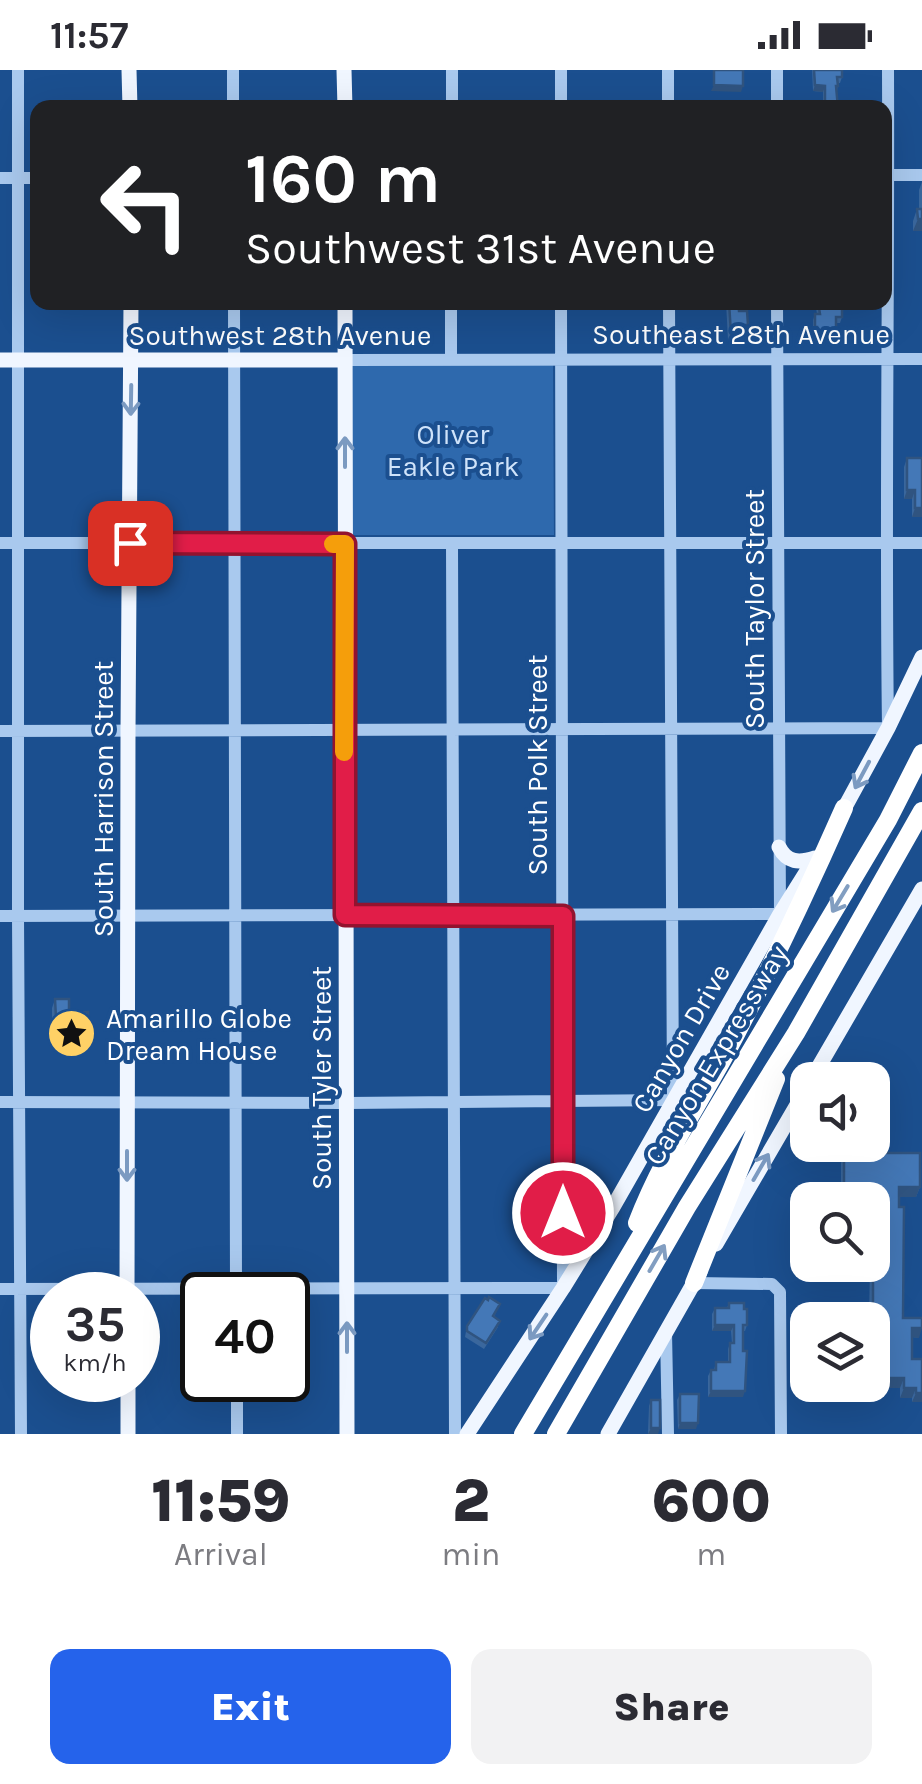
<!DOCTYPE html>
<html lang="en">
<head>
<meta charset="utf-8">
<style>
	:root { --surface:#fff; --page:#f2f2f3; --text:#2b2b33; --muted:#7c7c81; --accent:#2563eb }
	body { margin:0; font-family:Karla,sans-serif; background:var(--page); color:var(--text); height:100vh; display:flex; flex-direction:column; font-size:38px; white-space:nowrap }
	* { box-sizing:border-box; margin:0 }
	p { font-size:32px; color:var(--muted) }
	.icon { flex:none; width:55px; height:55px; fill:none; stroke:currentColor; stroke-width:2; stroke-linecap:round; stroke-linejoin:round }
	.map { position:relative; height:1364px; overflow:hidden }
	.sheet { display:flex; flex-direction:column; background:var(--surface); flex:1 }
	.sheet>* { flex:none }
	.top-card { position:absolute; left:30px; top:30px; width:862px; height:210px; border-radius:20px; box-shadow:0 10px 40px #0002; background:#202124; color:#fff; overflow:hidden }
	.controls { position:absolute; left:790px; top:992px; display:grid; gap:20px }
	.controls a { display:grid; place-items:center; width:100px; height:100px; border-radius:20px; background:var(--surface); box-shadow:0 10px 40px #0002; font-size:50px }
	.speed { position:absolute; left:30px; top:1202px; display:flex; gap:20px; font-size:50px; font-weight:700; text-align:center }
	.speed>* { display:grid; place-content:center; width:130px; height:130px; border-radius:50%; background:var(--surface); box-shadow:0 10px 40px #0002; line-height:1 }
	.speed small { font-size:25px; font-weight:400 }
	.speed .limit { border:5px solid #111; border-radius:15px; background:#fff; color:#111 }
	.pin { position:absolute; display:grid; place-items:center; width:85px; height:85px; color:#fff; margin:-42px; border-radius:20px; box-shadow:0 5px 15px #0006 }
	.me { position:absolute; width:110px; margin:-55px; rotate:0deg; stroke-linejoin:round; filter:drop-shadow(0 0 8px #0008) }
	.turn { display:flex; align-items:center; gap:35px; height:210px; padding:0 50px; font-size:45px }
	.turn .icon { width:130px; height:130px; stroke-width:2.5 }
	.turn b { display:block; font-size:70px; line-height:85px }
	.eta { display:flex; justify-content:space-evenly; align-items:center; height:170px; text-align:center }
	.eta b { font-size:60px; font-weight:800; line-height:70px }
	.primary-button { display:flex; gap:20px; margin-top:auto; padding:20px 50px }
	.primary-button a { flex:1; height:115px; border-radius:20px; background:var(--accent); color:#fff; font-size:40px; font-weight:800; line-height:115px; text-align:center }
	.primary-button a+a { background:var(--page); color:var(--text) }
	.status { display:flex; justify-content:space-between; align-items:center; height:70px; padding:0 50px; background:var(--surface); direction:ltr }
	.status svg { height:28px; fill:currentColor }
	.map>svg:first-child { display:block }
	.green { fill:#2e69ad }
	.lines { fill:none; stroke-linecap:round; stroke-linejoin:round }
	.minor { stroke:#a9c9ee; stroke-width:12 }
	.major { stroke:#f0f6ff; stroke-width:15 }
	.highway { stroke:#fff; stroke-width:18 }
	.wall { fill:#3a679d }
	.shaded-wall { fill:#305480 }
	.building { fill:#4478b7; stroke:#305480; stroke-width:2.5 }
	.oneway { stroke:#7b9ac1 }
	.oneway2 { stroke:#829ec1 }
	.route-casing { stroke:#92132f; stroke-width:25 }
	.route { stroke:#e11d48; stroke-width:18 }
	.slow { stroke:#f59e0b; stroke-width:18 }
	.labels { text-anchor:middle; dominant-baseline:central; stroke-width:8; stroke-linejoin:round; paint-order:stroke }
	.street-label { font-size:28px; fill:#fff; stroke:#1b4f8f }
	.park-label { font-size:28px; fill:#cfe3fa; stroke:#1b4f8f }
	.poi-label { font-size:28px; fill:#fff; stroke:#1b4f8f; text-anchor:start }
</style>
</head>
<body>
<div class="status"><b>11:57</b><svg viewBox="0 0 49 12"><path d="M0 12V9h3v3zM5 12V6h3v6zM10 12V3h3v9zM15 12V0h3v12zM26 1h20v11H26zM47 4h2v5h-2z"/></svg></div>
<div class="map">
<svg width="922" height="1364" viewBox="0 0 922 1364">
	<rect width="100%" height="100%" fill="#1b4f8f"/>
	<path class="green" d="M352 295H553L554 465H352Z"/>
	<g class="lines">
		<path class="minor" d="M18 0V846L21 1364
			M233 0V38
			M561 0V38
			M668 0V38
			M452 38V0
			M777 38V0
			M885 105H922
			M0 108H38
			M234 232 236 1223
			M451 232V289
			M345 290 922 289
			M0 473H922
			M452 473 455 1364
			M0 661 888 658C885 438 889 219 888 0
			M0 846 780 844 777 232
			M0 1032 347 1033 673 1030 669 232
			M694 1213 772 1214 780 1222 781 1364
			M0 1219 563 1218 561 232
			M666 1262 668 1364
			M237 1310V1364"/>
		<path class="major" d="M129 0 130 38
			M344 0 345 38
			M345 232 347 1364
			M0 290H345
			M839 748 888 658 922 587
			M779 777C787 793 799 793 815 788
			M811 1010 922 819
			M716 1174 808 1016
			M127 1225 128 661 131 232
			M128 1310V1364
			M467 1364 563 1218 613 1137 780 844 812 793
			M608 1364 700 1202"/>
		<path class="highway" d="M637 1153C659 1095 693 1043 723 989 767 906 806 824 844 738
			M694 1213 776 1009
			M523 1364 888 750 922 683
			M556 1364 687 1137 796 963 922 741"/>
	</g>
	<path class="wall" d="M812 0H842V7L840 13H838L837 21 838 38H814L815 35 823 34V22L813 21Z
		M922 112V161H913V151L917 139H919V120Z
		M726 232H738L739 241 748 255 746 262H744L742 270H728Z
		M815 232H842V247L840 253H836L834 266H815V263H813V250L815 244H817Z
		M907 388H922V447H912V429H904V397Z
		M55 929 69 943 88 967 85 976H63V967L52 957V938Z
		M844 1083 920 1117 916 1127H899L903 1248 919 1268 912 1267V1289L922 1332H912V1328H900V1318H854V1315H872L844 1250 869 1248 870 1195H872V1130H870V1126H841V1093Z
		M729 1233 747 1255 745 1261H743V1327H708V1306L711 1300H714L716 1292H728V1279L730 1273H732L731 1261H712V1244L715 1238H727Z
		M500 1234 494 1247 498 1257 484 1279 465 1267 467 1256Z
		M680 1324 696 1359H678L677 1330Z
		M651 1330 658 1364H648L649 1336Z"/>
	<path class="shaded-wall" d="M714 15 743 16 741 22 711 21Z
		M815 15 825 16 823 22 813 21Z
		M918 149H922V161H913Z
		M817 260H836L834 266H815Z
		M731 264H744L742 270H728Z
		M907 420H915L912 429H904Z
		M915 438H922V447H912Z
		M66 967H88L85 976H63Z
		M844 1116H873L870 1126H841Z
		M899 1117H920L916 1127H896Z
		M715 1255H734L731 1261H712Z
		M912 1258H922L919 1268 909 1267Z
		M872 1308H904L900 1318H854L855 1315H872Z
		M904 1318H916L912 1328H900Z
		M711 1321H745L743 1327H708Z
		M916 1323H922V1332H912Z
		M680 1353H698L696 1359H678Z
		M651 1358H660L658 1364H648Z"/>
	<path class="building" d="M714 0H743V16L714 15Z
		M814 0H842V7H837L838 16H836L838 38H815V35L825 34V16L815 15Z
		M719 33H736L737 38H719Z
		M917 139H922V149H918Z
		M729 232H738L739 241H747L748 255H744V264H731Z
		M818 232H842V247H836V260H817V257H815V244H820Z
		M907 388H922V438H915V420H907Z
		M55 929H69V943L88 942V967H66V957L56 948Z
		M844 1083H920V1117H899V1137H904L903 1248H922V1258H912V1289H922V1323H916V1318H904V1308H872V1250H845V1248H873V1116H844Z
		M489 1227 500 1234 493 1246 500 1251 486 1273 467 1261V1256L485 1228 488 1230Z
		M729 1233H744V1239H747V1255H743V1281H747L745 1321H711V1300H716V1292H730V1273H734V1255H715V1238H729Z
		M680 1324H699L698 1353H680Z
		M651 1330H660V1358H651Z"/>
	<defs><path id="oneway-shaft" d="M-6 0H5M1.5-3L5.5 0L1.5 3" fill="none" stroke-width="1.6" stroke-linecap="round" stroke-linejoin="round" transform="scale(2.5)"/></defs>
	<g class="oneway">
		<use href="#oneway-shaft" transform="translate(131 330) rotate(91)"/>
		<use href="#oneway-shaft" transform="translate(345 382) rotate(-90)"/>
		<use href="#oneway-shaft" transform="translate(862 705) rotate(118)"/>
		<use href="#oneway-shaft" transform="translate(127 1096) rotate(90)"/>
		<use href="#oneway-shaft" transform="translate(761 1097) rotate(-60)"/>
		<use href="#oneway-shaft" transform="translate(538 1257) rotate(124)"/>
		<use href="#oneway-shaft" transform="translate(347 1267) rotate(-90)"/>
	</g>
	<g class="oneway2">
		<use href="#oneway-shaft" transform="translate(840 829) rotate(121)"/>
		<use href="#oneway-shaft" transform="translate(657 1188) rotate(-60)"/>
	</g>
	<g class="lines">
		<defs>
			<path id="route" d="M130 473 345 474V845L563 846V1143"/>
		</defs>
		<use href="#route" class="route-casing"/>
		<use href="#route" class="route"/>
		<path class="slow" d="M333 474H345L344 682"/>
	</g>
	<defs>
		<symbol id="sight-disc" viewBox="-11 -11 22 22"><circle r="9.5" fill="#ffd166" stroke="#1b4f8f"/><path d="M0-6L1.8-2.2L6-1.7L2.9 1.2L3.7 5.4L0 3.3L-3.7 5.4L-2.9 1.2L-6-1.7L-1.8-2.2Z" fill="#111"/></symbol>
	</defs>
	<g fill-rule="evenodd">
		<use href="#sight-disc" x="44" y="936" width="55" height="55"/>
	</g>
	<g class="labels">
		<g class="street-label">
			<text x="741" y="264">Southeast 28th Avenue</text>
			<text x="280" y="265">Southwest 28th Avenue</text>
			<text transform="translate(754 539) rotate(-90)">South Taylor Street</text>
			<text transform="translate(537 695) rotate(-90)">South Polk Street</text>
			<text transform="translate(103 729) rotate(-90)">South Harrison Street</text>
			<text transform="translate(681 968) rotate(-60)">Canyon Drive</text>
			<text transform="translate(716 985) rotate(-59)">Canyon Expressway</text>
			<text transform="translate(321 1008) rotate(-90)">South Tyler Street</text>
		</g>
		<g class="park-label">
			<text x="453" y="364">Oliver<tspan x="453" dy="32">Eakle Park</tspan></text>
		</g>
		<g class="poi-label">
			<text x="106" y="948">Amarillo Globe<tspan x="106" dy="32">Dream House</tspan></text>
		</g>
	</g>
</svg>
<div class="controls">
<a><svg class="icon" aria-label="sound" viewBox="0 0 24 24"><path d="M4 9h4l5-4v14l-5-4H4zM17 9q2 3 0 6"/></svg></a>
<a><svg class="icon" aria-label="search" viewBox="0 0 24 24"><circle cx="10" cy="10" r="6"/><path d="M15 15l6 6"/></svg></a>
<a><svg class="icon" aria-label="layers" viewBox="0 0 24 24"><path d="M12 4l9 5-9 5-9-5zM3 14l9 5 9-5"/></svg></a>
</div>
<div class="speed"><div>35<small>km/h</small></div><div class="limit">40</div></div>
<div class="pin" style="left:130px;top:473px;background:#d93025"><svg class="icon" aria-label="arrive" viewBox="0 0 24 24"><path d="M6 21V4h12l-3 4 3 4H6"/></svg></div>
<svg class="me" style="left:563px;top:1143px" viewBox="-20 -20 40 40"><circle r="17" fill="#e11d48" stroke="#fff" stroke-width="3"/><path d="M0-11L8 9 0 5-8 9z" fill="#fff"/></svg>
<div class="top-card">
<div class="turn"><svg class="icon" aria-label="left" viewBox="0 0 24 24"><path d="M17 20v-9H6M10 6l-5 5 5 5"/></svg><div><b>160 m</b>Southwest 31st Avenue</div></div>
</div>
</div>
<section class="sheet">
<div class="eta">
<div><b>11:59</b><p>Arrival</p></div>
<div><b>2</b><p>min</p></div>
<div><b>600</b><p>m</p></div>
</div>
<div class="primary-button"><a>Exit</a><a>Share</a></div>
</section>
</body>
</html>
